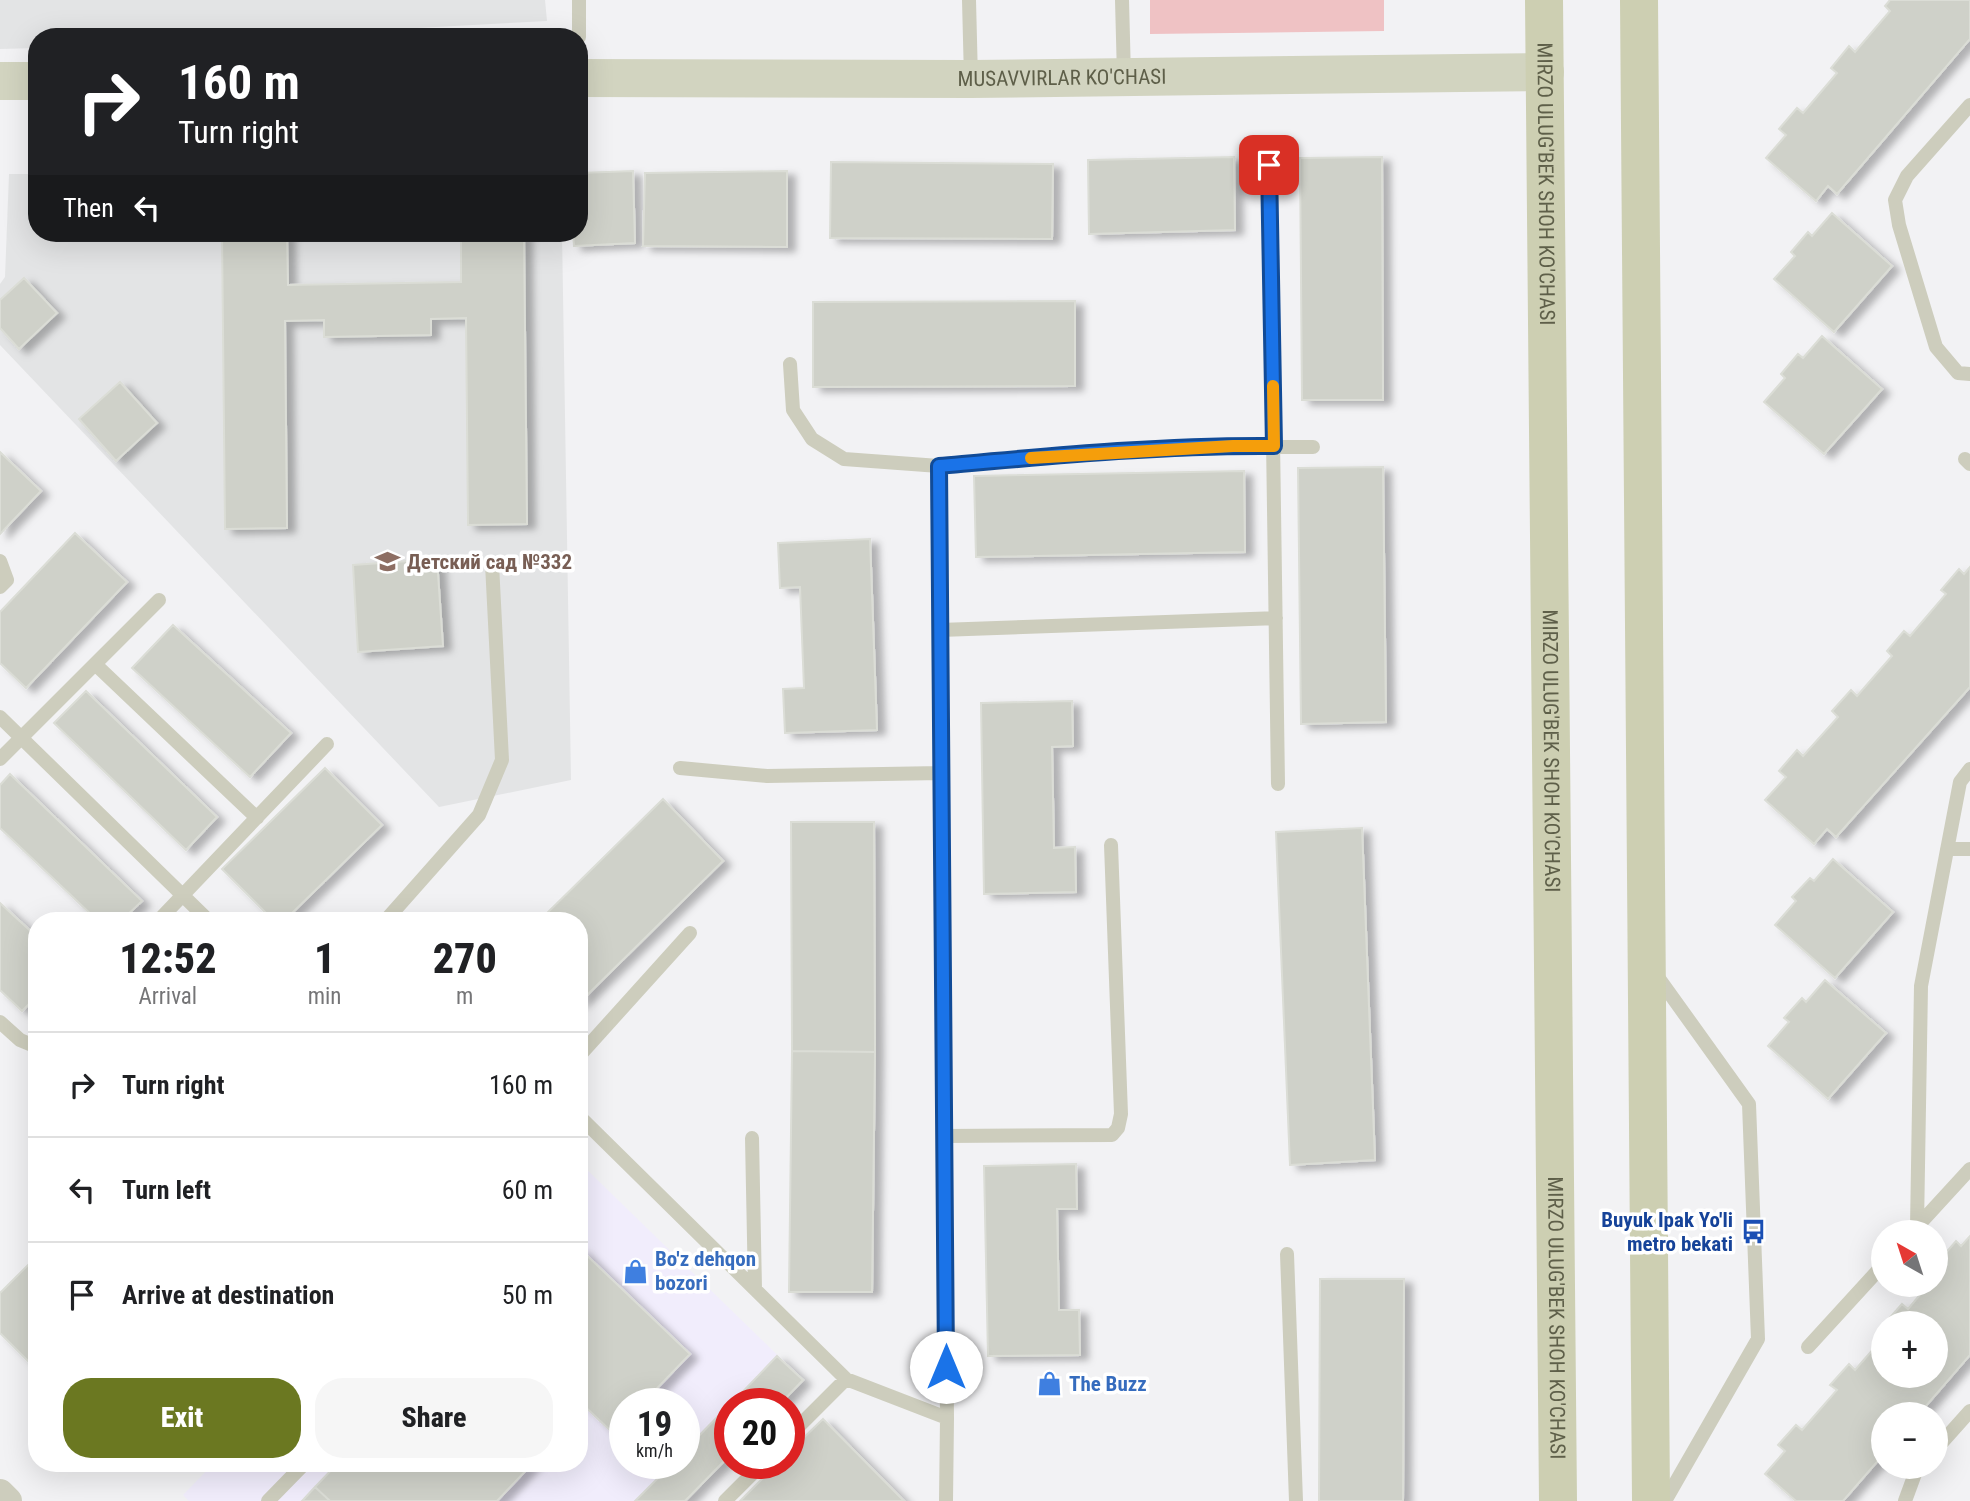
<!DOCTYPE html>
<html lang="en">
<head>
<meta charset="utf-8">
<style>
	:root { --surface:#fff; --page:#f6f6f6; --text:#202124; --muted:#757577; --line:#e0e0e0; --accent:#6b7821 }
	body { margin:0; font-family:"Roboto Condensed",sans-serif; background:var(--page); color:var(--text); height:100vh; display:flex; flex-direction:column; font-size:26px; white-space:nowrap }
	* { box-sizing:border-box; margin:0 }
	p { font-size:23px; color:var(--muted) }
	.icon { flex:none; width:38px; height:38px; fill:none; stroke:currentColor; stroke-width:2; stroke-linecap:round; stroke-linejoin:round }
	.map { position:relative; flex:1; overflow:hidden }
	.details { position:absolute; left:28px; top:912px; width:560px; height:560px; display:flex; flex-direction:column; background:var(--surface); border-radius:28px; box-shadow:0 7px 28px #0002 }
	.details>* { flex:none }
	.hud { position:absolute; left:28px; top:28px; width:560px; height:214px; border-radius:28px; box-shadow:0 7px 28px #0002; background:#202124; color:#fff; overflow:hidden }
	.needle { width:46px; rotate:321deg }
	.tools { position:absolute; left:1871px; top:1220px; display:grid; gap:14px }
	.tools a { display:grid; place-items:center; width:77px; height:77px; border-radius:50%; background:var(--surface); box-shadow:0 7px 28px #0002; font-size:35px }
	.speed { position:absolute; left:609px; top:1388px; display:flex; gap:14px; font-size:35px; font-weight:700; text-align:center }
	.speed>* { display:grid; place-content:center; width:91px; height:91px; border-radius:50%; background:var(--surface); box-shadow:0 7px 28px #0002; line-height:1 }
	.speed small { font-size:18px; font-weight:400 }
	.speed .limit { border:10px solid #d22; background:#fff; color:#111 }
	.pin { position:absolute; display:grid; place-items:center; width:60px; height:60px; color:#fff; margin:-30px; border-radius:14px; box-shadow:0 4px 10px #0006 }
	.me { position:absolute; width:77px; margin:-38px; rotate:0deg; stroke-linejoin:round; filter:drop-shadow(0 0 5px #0008) }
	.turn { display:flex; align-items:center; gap:24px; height:147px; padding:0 35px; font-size:32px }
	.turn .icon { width:91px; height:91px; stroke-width:2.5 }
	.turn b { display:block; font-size:49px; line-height:60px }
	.then { display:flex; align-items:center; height:66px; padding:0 35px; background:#0003; gap:14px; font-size:26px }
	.eta { display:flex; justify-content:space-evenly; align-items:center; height:119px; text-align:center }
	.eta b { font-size:42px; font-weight:800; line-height:49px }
	.action { display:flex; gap:14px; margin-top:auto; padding:14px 35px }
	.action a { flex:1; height:80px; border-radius:28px; background:var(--accent); color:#fff; font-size:28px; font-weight:800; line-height:80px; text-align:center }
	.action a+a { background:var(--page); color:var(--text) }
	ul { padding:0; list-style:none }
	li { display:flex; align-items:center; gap:21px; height:105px; padding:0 35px; border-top:2px solid var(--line) }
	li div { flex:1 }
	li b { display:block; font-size:26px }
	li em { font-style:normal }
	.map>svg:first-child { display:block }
	.commercial { fill:#f1edfc; fill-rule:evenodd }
	.education { fill:#e3e4e5 }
	.green { fill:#efc2c4 }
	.building { fill:#cfd1c9; stroke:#dbddd6; stroke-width:2; filter:url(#shadow) }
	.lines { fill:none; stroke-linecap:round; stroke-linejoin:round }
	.lane { stroke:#cdcdbd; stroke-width:14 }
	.street { stroke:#cdcdbd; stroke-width:28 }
	.secondary { stroke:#d2d4c0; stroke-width:38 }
	.primary { stroke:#cdcfb2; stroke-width:38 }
	.route-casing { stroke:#114b97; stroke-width:18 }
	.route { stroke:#1a73e8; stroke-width:12 }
	.slow { stroke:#f59e0b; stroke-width:12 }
	.labels { text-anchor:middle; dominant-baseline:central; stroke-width:7; stroke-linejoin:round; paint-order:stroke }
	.street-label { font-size:21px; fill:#5e5f49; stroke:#fff }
	.education-label { font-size:21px; font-weight:bold; fill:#785e54; stroke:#fff; text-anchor:start }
	.transit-label { font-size:21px; font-weight:bold; fill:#164399; stroke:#fff; text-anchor:end }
	.shop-label { font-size:21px; font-weight:bold; fill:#366cbe; stroke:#fff; text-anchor:start }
</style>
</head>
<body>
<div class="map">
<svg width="1970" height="1501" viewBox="0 0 1970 1501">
	<defs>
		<filter id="shadow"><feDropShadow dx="8" dy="4.5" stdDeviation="3.5" flood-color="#0004"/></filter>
	</defs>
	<rect width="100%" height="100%" fill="#f2f2f4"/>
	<path class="commercial" d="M579 1162 803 1380 780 1403 730 1404V1455L685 1501H189L183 1495 214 1463H579ZM625 1404H684V1463H625Z"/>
	<path class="education" d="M0 0H545L547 21 248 37H37V48L0 49Z
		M9 174H37V233H562L571 780 439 807 0 345V284L5 277Z"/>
	<path class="green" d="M1150 0H1384V31L1150 34Z"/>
	<path class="building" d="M1890 0H1970V39L1837 194 1828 186 1816 201 1766 158 1786 135 1779 129 1797 108 1803 113 1837 73 1831 68 1849 46 1855 52 1890 11 1885 6Z
		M1234 157 1235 230 1089 234 1088 160Z
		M1382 157 1383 400H1302L1300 158Z
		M831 162 1053 164 1052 239 830 238Z
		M633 171 635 243 574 246 573 233H579V173Z
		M787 171V247L643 246 645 173Z
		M1832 213 1892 266 1834 332 1774 279 1795 256 1791 252 1808 232 1812 236Z
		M222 233H287L288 285 461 282V233H524L527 524 468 525 466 318 431 319V335L324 337V320L285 321 287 528 225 529Z
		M24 278 57 313 19 349 0 328V300Z
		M1075 301V386L813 387V302Z
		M1822 336 1882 389 1824 454 1764 402 1785 378 1781 374 1798 354 1803 358Z
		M120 382 157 423 116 461 79 419Z
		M0 452 41 491 0 534Z
		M1383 467 1386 722 1301 724 1298 468Z
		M1244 471 1245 552 976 557 974 476Z
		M75 533 127 582 26 688 0 663V612Z
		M870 539 877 730 785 733 783 689 804 688 800 587 780 588 778 543Z
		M437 559 443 646 358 652 353 565Z
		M1970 567V687L1836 837 1827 829 1814 844 1765 800 1786 777 1779 771 1797 750 1803 756 1838 717 1832 711 1851 690 1857 696 1892 656 1887 651 1904 631 1910 636 1946 594 1941 590 1959 569 1964 574Z
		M173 625 291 733 250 777 132 668Z
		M86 691 217 817 186 850 54 723Z
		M1072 701 1073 746 1052 747 1054 848 1075 847 1076 892 984 894 981 703Z
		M325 768 382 825 285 920H273L222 869Z
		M10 774 142 901 122 920H97L0 828V785Z
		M663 799 723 861 579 1003V920H540Z
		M791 822H874L875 1052 792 1051Z
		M1362 828 1375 1160 1290 1165 1276 832Z
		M1833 859 1893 912 1835 978 1775 925 1796 901 1792 897 1810 878 1814 881Z
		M0 903 37 937V996L22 1011 0 990Z
		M1825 980 1886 1033 1828 1099 1768 1046 1789 1022 1784 1018 1802 998 1806 1002Z
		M792 1051 875 1052 872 1292H789Z
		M1076 1164 1077 1209H1057L1059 1310H1079L1080 1355 988 1356 984 1166Z
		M1970 1236V1355L1919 1414H1883V1455L1843 1501H1796L1765 1474 1785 1451 1778 1445 1796 1425 1802 1430 1837 1390 1830 1385 1849 1364 1855 1370 1883 1338V1376H1936V1323H1885L1902 1304 1908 1309 1929 1284H1936V1277L1944 1267 1938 1262 1956 1241 1961 1246Z
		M579 1248 690 1354 642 1404H625V1422L614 1434 579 1401Z
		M32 1261 37 1265V1370L0 1333V1293Z
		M1320 1279H1404L1403 1501H1319Z
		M777 1356 803 1380 780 1404H731Z
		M730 1404V1455L685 1501H635L673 1463H684V1451Z
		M823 1419 904 1501H740L778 1463H789V1452Z
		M338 1463H533L497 1501H330L315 1487Z
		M315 1487 330 1501H302Z"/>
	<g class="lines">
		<path class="lane" d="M969 0 971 79
			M1122 0 1124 76
			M579 37V0
			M1970 105 1907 176 1895 200 1899 225 1936 347 1958 373 1970 374
			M1269 165 1278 784
			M790 364 793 410 812 439 844 459 939 466 947 1418
			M1965 459 1970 464
			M939 466C1064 455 1188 446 1313 447
			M0 561 7 580 0 587
			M940 630 1276 618
			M95 664 257 818
			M0 717 208 920
			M0 759 159 600
			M680 768 767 776 941 773
			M1947 849H1970
			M159 920 327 744
			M386 920 479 815 502 760 492 564
			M1655 973 1749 1104 1758 1339 1665 1501
			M0 1022 20 1040 37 1047
			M579 1056 690 933
			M579 1116 846 1379 947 1418 946 1501
			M945 1136 1112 1135 1118 1128 1121 1114 1111 845
			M752 1138 755 1289
			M1917 1227 1921 986 1960 782 1970 769
			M1914 1230 1970 1169
			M1287 1254 1296 1501
			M1808 1347 1883 1265
			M789 1436 846 1379
			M1936 1449 1970 1411
			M268 1501 305 1463
			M725 1501 763 1463
			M1905 1501 1916 1471 1920 1466"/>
		<path class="street" d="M0 1493 8 1501"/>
		<g class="secondary">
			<path id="s1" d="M579 78 971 79 1545 72"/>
			<path d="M0 81H37"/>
		</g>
		<g class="primary">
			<path id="s2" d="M1544 0 1558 1501"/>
			<path d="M1639 0 1651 1501"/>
		</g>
	</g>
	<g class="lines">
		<defs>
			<path id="route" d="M946 1367 939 466C1050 456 1162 445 1274 446L1269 165"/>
		</defs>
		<use href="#route" class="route-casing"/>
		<use href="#route" class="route"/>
		<path class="slow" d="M1031 458 1233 446H1274L1273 386"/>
	</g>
	<defs>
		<symbol id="school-bare" viewBox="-9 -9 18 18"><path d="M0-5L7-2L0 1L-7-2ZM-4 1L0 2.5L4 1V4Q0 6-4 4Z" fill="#8d6e63" stroke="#fff" stroke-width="2.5" paint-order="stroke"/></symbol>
		<symbol id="bus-bare" viewBox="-9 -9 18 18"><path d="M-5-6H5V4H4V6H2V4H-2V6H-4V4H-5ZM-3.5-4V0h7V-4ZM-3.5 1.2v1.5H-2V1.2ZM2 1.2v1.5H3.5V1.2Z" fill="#1a4fb4" stroke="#fff" stroke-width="2.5" paint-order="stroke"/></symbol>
		<symbol id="shop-bare" viewBox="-9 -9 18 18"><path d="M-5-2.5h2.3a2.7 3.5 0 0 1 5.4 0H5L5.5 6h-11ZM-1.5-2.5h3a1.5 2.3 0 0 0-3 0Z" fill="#3f7fe0" stroke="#fff" stroke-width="2.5" paint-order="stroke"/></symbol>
	</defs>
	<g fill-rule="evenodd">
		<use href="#school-bare" x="370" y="544" width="35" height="35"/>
		<use href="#bus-bare" x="1736" y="1214" width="35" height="35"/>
		<use href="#shop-bare" x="618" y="1254" width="35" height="35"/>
		<use href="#shop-bare" x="1032" y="1366" width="35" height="35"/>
	</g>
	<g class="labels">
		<g class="street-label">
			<text stroke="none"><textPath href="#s1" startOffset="483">MUSAVVIRLAR KO'CHASI</textPath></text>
			<text stroke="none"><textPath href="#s2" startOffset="184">MIRZO ULUG'BEK SHOH KO'CHASI</textPath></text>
			<text stroke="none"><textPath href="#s2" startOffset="751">MIRZO ULUG'BEK SHOH KO'CHASI</textPath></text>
			<text stroke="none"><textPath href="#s2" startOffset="1318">MIRZO ULUG'BEK SHOH KO'CHASI</textPath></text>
		</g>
		<g class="education-label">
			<text x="407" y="562">Детский сад №332</text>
		</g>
		<g class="transit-label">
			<text x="1733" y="1220">Buyuk Ipak Yo'li<tspan x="1733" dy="24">metro bekati</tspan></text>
		</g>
		<g class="shop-label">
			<text x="655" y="1259">Bo'z dehqon<tspan x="655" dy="24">bozori</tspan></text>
			<text x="1069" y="1384">The Buzz</text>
		</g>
	</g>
</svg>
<div class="tools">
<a><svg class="needle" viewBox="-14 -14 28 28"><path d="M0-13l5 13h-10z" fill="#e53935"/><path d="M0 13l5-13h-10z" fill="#757577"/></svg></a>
<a>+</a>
<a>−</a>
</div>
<div class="speed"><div>19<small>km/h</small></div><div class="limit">20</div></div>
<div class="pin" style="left:1269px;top:165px;background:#d93025"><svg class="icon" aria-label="arrive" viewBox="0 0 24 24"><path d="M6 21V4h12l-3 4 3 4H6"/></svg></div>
<svg class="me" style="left:946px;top:1367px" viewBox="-20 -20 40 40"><circle r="19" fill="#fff"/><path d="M0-13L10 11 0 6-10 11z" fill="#1a73e8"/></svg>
<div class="hud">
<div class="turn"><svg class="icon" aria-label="right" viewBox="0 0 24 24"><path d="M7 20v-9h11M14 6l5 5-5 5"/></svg><div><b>160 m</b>Turn right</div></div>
<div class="then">Then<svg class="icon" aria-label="left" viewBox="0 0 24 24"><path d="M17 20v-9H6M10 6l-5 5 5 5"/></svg></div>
</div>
<section class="details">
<div class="eta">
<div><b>12:52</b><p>Arrival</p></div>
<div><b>1</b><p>min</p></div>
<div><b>270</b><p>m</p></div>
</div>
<ul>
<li><svg class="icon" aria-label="right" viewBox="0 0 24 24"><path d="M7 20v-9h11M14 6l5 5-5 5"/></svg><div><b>Turn right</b></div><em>160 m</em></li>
<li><svg class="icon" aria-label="left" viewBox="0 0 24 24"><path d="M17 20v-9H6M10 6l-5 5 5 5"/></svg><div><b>Turn left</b></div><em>60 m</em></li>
<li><svg class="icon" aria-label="arrive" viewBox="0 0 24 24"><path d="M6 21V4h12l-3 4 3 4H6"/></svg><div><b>Arrive at destination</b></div><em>50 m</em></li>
</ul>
<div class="action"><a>Exit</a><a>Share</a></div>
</section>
</div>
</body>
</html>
